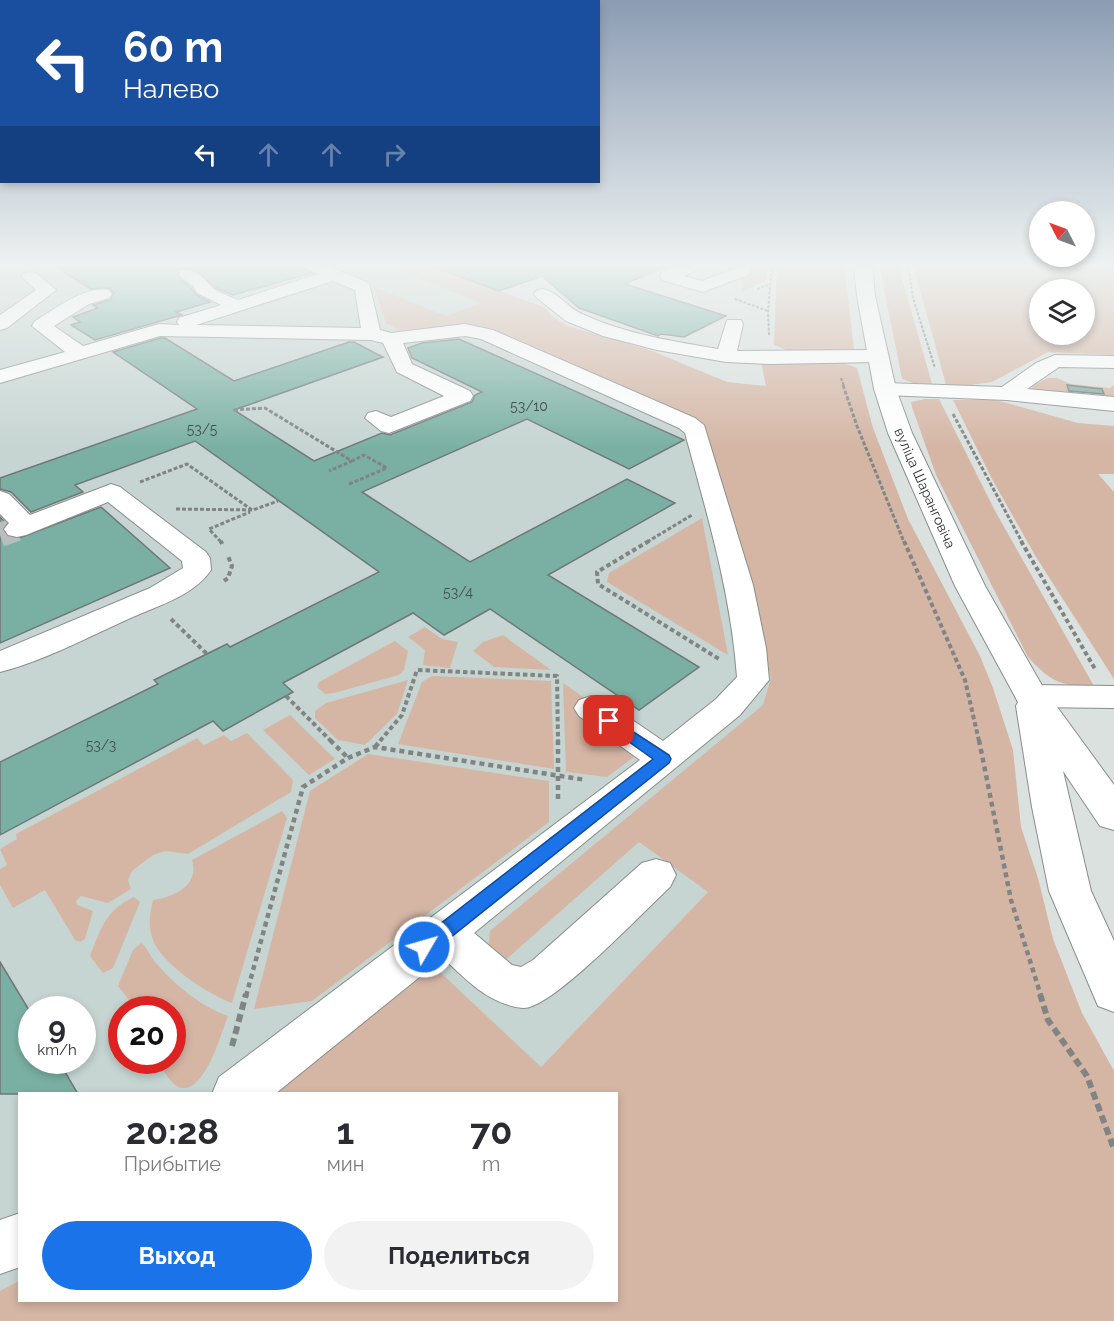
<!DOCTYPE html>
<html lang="ru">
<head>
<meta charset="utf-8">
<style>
	:root { --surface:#fff; --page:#f2f2f3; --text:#2b2b33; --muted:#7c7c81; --accent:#1a73e8 }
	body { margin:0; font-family:Raleway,sans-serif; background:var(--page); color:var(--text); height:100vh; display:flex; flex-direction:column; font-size:22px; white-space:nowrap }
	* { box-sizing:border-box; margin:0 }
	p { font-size:20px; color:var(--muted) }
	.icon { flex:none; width:33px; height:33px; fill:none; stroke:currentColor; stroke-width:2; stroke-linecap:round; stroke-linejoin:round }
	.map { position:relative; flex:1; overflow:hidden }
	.panel { position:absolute; left:18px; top:1092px; width:600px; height:210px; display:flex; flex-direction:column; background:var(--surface); border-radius:0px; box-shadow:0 3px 9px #0003 }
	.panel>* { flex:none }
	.top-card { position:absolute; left:0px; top:0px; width:600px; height:183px; box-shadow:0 3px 9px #0003; background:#1a4fa0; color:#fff; overflow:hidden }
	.needle { width:39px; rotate:312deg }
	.controls { position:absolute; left:1029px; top:201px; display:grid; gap:12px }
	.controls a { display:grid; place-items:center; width:66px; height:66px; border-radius:50%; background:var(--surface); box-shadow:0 3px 9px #0003; font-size:30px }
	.speed { position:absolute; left:18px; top:996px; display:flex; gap:12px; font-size:30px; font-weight:700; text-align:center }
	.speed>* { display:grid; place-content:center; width:78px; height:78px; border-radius:50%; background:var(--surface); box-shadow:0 3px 9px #0003; line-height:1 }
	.speed small { font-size:15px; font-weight:400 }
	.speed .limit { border:9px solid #d22; background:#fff; color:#111 }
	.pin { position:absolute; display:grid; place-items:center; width:51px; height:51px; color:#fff; margin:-26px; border-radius:12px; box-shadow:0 3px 9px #0006 }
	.me { position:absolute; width:66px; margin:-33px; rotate:52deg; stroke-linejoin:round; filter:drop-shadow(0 0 4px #0008) }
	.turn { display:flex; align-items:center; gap:21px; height:126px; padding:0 24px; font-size:27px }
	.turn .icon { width:78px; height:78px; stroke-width:2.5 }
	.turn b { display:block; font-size:42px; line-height:51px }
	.lanes { display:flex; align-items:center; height:57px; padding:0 24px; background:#0003; justify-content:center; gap:30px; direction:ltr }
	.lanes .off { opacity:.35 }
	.eta { display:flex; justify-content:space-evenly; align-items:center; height:102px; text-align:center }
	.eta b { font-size:36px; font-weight:700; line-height:42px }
	.primary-button { display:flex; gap:12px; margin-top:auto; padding:12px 24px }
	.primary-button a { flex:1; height:69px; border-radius:36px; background:var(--accent); color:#fff; font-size:24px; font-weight:700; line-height:69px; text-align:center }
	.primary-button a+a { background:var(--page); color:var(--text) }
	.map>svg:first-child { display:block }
	.built { fill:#c6d5d1; fill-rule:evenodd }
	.green { fill:#d5b6a5; fill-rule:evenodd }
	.building { fill:#7ab0a3; stroke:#717776; stroke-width:1.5 }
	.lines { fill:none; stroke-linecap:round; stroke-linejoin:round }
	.minor-tunnel { stroke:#b8bebd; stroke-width:24; stroke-dasharray:24 12; stroke-linecap:butt }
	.minor-casing { stroke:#888e8c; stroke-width:2 }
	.major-casing { stroke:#888e8c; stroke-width:2 }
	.path-far4 { stroke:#808483; stroke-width:2; stroke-dasharray:3 1.5; stroke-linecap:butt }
	.path-far3 { stroke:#808483; stroke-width:3; stroke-dasharray:4 2; stroke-linecap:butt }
	.path-far2 { stroke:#808483; stroke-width:4; stroke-dasharray:4.5 3; stroke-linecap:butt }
	.path-far1 { stroke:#808483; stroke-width:4.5; stroke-dasharray:5 4; stroke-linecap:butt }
	.path { stroke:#808483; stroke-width:6; stroke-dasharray:8 4.5; stroke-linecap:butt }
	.minor { fill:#fff; fill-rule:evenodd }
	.major { fill:#fff; fill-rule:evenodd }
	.route { fill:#1a73e8; stroke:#114b97; stroke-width:1.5 }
	.labels { text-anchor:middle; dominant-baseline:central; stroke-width:4.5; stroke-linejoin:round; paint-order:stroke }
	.number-label { font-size:14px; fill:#43524f }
	.far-street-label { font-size:14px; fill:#313333; stroke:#fff }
</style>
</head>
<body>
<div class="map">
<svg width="1114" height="1321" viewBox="0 0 1114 1321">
	<rect width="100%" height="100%" fill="#dae1df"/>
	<path class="built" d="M15 264H401L399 270 720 397 823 772 516 1093 20 1094V1300L0 1321V275ZM32 1010H82V1060H32ZM122 1010H172V1060H122Z"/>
	<path class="green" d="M401 264H435L450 273 544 307 553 317 568 326 650 350 727 382 766 386 761 362H841L857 368 873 428 908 519 980 656 993 688 1013 750 1021 827 1038 878 1053 939 1082 1013 1114 1071V1321H0V1291L19 1281 20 1300H616V1094L267 1093 420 974 441 973 541 1067 708 892 639 842 502 963 488 950 490 931 763 705 771 678 704 428 476 328 399 330 386 323 374 287 446 316 481 303 398 270Z
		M753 264H768L767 280 742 292V277L750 274Z
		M777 264H844L854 349 792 352 774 345Z
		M879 264H901L902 278 932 384 913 383 902 379Z
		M913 264H1064L1114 270V355L1048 352 992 382 964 386 946 385ZM1040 290H1084V334H1040Z
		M1048 378H1056L1071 384 1110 388 1114 385V400L1033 389 1032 386Z
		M925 399H939L994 509 1095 688C1059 684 1053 684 1028 657L936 475 912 407 911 402Z
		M953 400H996L1078 423 1114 426V474H1098L1114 492V679L1036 557 992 479Z
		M702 518 728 655 607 582 609 573Z
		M425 627 442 639 458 642 450 668 423 665 425 650 408 637Z
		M503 635 551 670 494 667 473 651 483 642Z
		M395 641 408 651 404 670 399 675 334 693 325 694 317 687 319 682Z
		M432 676 551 681 554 769 398 744 422 682Z
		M408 680 397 714 365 745 338 740 315 718V711L326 703Z
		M563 683 643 738 646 748 607 777 566 772Z
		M290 715 335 759 309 775 263 730Z
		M247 733 293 780 291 792 188 854 166 851 153 855 132 871 128 880 131 889 108 903 81 896 76 901 77 905 93 911 85 939 80 942 75 940 45 890 13 908 0 885V869L7 865 0 849 17 839 16 834 197 738 204 745 224 735 231 741Z
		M368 754 549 781V822L312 1001 254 1009 310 791Z
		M282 811 287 818 232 1003C209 995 158 962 152 937 148 924 150 913 153 900 173 897 200 886 192 860Z
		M134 897 140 902 113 968 103 973 90 956C101 929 105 910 134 897Z
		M141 943C148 948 150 956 155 962 175 985 200 1006 228 1016 221 1033 206 1091 182 1088 172 1087 163 1069 158 1061L172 1060V1010L136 1009 118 986 133 950Z"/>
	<path class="building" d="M51 264H298L312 273 233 295 217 288 195 270 181 269 178 277 191 288 196 295 210 302 176 312 182 315 178 316 95 340 71 325 80 322 73 317 98 308 93 305 110 300 114 293 109 288 91 289Z
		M435 264H672L625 284 726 316 684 337 661 334 658 336 579 308 542 276 499 291 434 267Z
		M160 338H165L234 381 349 342H354L383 357 234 410 314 461 382 433 390 435 472 402 475 395 482 392 412 358 408 348 422 343 459 339 684 440 629 469 527 419 362 492 470 562 627 479 675 503 548 575 699 667 639 710 490 609 444 635 413 613 283 683 293 692 223 731 213 721 0 835V762L158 684 154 680 227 644 230 647 379 572 195 441 75 485 83 492 31 512 11 492 0 489V478L197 409 113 352Z
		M1067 385 1102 389 1104 394 1069 391Z
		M101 507 170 568 0 643V517L6 523 2 529 6 536 17 539Z
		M0 962 32 1015V1060H58L78 1094H0Z"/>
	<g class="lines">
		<path class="minor-tunnel" d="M0 535 17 529"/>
		<defs>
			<path id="minor" d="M300 264H323L369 283 380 330 391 333 465 324 493 330 695 418 704 425 753 585 766 648 769 680 740 715 474 933 512 965 521 967 533 960 642 863 656 859 670 863 676 875 670 887C646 909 551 1010 523 1008 488 1004 467 980 443 958L275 1094H212L219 1077 640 760 579 716 574 708 579 700 591 696 603 700 663 741 716 699 737 677C731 593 707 514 685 433L679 428 481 339 465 336 403 343 412 364 470 391 473 396 470 401 389 433 381 431 365 418 368 413 376 411 391 417 444 396 397 372 383 343 371 340 160 336 0 383V370L65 352 32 326 34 322C53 310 86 285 109 290L112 294 109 298 89 304 54 326 83 346 159 324 179 325 177 322 179 318 221 305 197 293 193 286 179 275 181 271C194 268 203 277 211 286 216 292 230 296 238 300L318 274ZM333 281 355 290 361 328 196 325Z
				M683 264H706L704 267 684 276 702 281 735 268 737 264H753L748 275 703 292 662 280 660 276 662 272Z
				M30 272 36 273 56 290 7 328 0 330V315L36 290 22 277 24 273Z
				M543 289C558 292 568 308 582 314 625 334 672 341 718 349L727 320H741L743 324 737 351 877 350 884 352 887 356 884 360 877 362 770 364 726 362 657 350 603 336 566 321 537 298 534 294 537 290Z
				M1055 355 1114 356V368L1059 367 1027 389 1114 397V411L1007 400 885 395 878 393 874 389 878 385 885 383 1002 387 1036 363Z
				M111 484 120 487 206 552 210 558 211 570C192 598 153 607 124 621 84 639 43 661 0 672V651L150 588 183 568 182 561 108 502 26 535 17 537 8 535 4 529 9 523 0 514V491L9 494 30 515Z
				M1031 685 1114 686V708L1031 707 1019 704 1015 696 1019 688Z
				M20 1213V1267L0 1274V1220Z"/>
			<path id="major" d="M854 264H872L875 296 896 389 912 433 985 586 1044 689 1114 785V830L1100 826 1063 771 1091 891 1114 941V1012L1098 1006 1049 891 1032 807 1016 706 1018 702 955 586 888 433 874 389 857 296Z"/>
		</defs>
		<use href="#minor" class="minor-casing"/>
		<use href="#major" class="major-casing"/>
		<path class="path-far4" d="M908 264 913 298 935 368
			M1073 264 1114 267
			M757 289 771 284
			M735 299 768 311
			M769 335 768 311 772 264
			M841 378 844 386"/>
		<path class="path-far3" d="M843 385 857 426 904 542
			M234 410 265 408 352 461 329 471
			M953 414 1022 542
			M140 482 187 464 252 510
			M349 484 387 468 364 455 352 461
			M176 509 253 510 278 501
			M221 542 209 529 250 512
			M647 542 692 515"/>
		<path class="path-far2" d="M221 541 222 544
			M649 541 597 572 598 584 719 659
			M904 541 965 680 979 741
			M1021 541 1095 669
			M224 581 228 578 232 566 228 556
			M171 619 207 654
			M286 696 331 741
			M380 741 402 715 417 670 557 676 558 741"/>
		<path class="path-far1" d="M330 740 348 758
			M558 740V800
			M979 740 1011 900 1041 996
			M375 747 381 740
			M246 996 303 787 348 758 375 747 586 780"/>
		<path class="path" d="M1040 994 1048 1020 1087 1076 1114 1149
			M232 1046 246 994"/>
		<use href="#minor" class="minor"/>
		<use href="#major" class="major"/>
	</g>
	<linearGradient id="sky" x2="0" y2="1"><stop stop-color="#8b9cb3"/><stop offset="0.59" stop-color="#eef2f1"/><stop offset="1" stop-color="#eef2f1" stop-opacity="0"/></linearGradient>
	<rect width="1114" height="449" fill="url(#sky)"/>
	<path class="route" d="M609 716 669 755 671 759 669 763 431 953 424 955 418 953 415 947 418 941 653 759 604 724 602 721 604 717Z"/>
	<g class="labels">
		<g class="number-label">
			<text x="529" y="406">53/10</text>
			<text x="202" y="429">53/5</text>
			<text x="458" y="592">53/4</text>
			<text x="101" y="745">53/3</text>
		</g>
		<g class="far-street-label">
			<text transform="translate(925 488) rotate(66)">вуліца Шаранговіча</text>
		</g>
	</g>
</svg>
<div class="controls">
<a><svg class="needle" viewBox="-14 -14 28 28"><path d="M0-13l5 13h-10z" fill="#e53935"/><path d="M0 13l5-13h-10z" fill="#7c7c81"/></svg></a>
<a><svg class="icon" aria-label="layers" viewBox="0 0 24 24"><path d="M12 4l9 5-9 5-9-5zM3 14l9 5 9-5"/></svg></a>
</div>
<div class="speed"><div>9<small>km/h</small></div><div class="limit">20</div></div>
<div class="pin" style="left:609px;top:721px;background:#d93025"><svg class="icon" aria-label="arrive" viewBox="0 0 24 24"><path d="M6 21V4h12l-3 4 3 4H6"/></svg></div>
<svg class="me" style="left:424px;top:947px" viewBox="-20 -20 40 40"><circle r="17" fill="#1a73e8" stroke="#fff" stroke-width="3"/><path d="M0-11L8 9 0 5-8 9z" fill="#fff"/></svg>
<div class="top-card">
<div class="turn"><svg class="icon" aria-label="left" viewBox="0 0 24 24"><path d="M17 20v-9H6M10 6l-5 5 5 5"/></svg><div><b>60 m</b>Налево</div></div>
<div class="lanes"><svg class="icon" aria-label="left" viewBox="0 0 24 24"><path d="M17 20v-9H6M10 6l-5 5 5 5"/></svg><svg class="icon off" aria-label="ahead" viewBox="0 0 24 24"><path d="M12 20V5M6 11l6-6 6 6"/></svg><svg class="icon off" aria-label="ahead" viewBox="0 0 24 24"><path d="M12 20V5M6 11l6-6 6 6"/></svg><svg class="icon off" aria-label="right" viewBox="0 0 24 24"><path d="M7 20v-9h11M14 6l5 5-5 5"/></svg></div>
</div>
<section class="panel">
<div class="eta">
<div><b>20:28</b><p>Прибытие</p></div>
<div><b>1</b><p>мин</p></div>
<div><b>70</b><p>m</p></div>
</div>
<div class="primary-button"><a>Выход</a><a>Поделиться</a></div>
</section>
</div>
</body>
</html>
